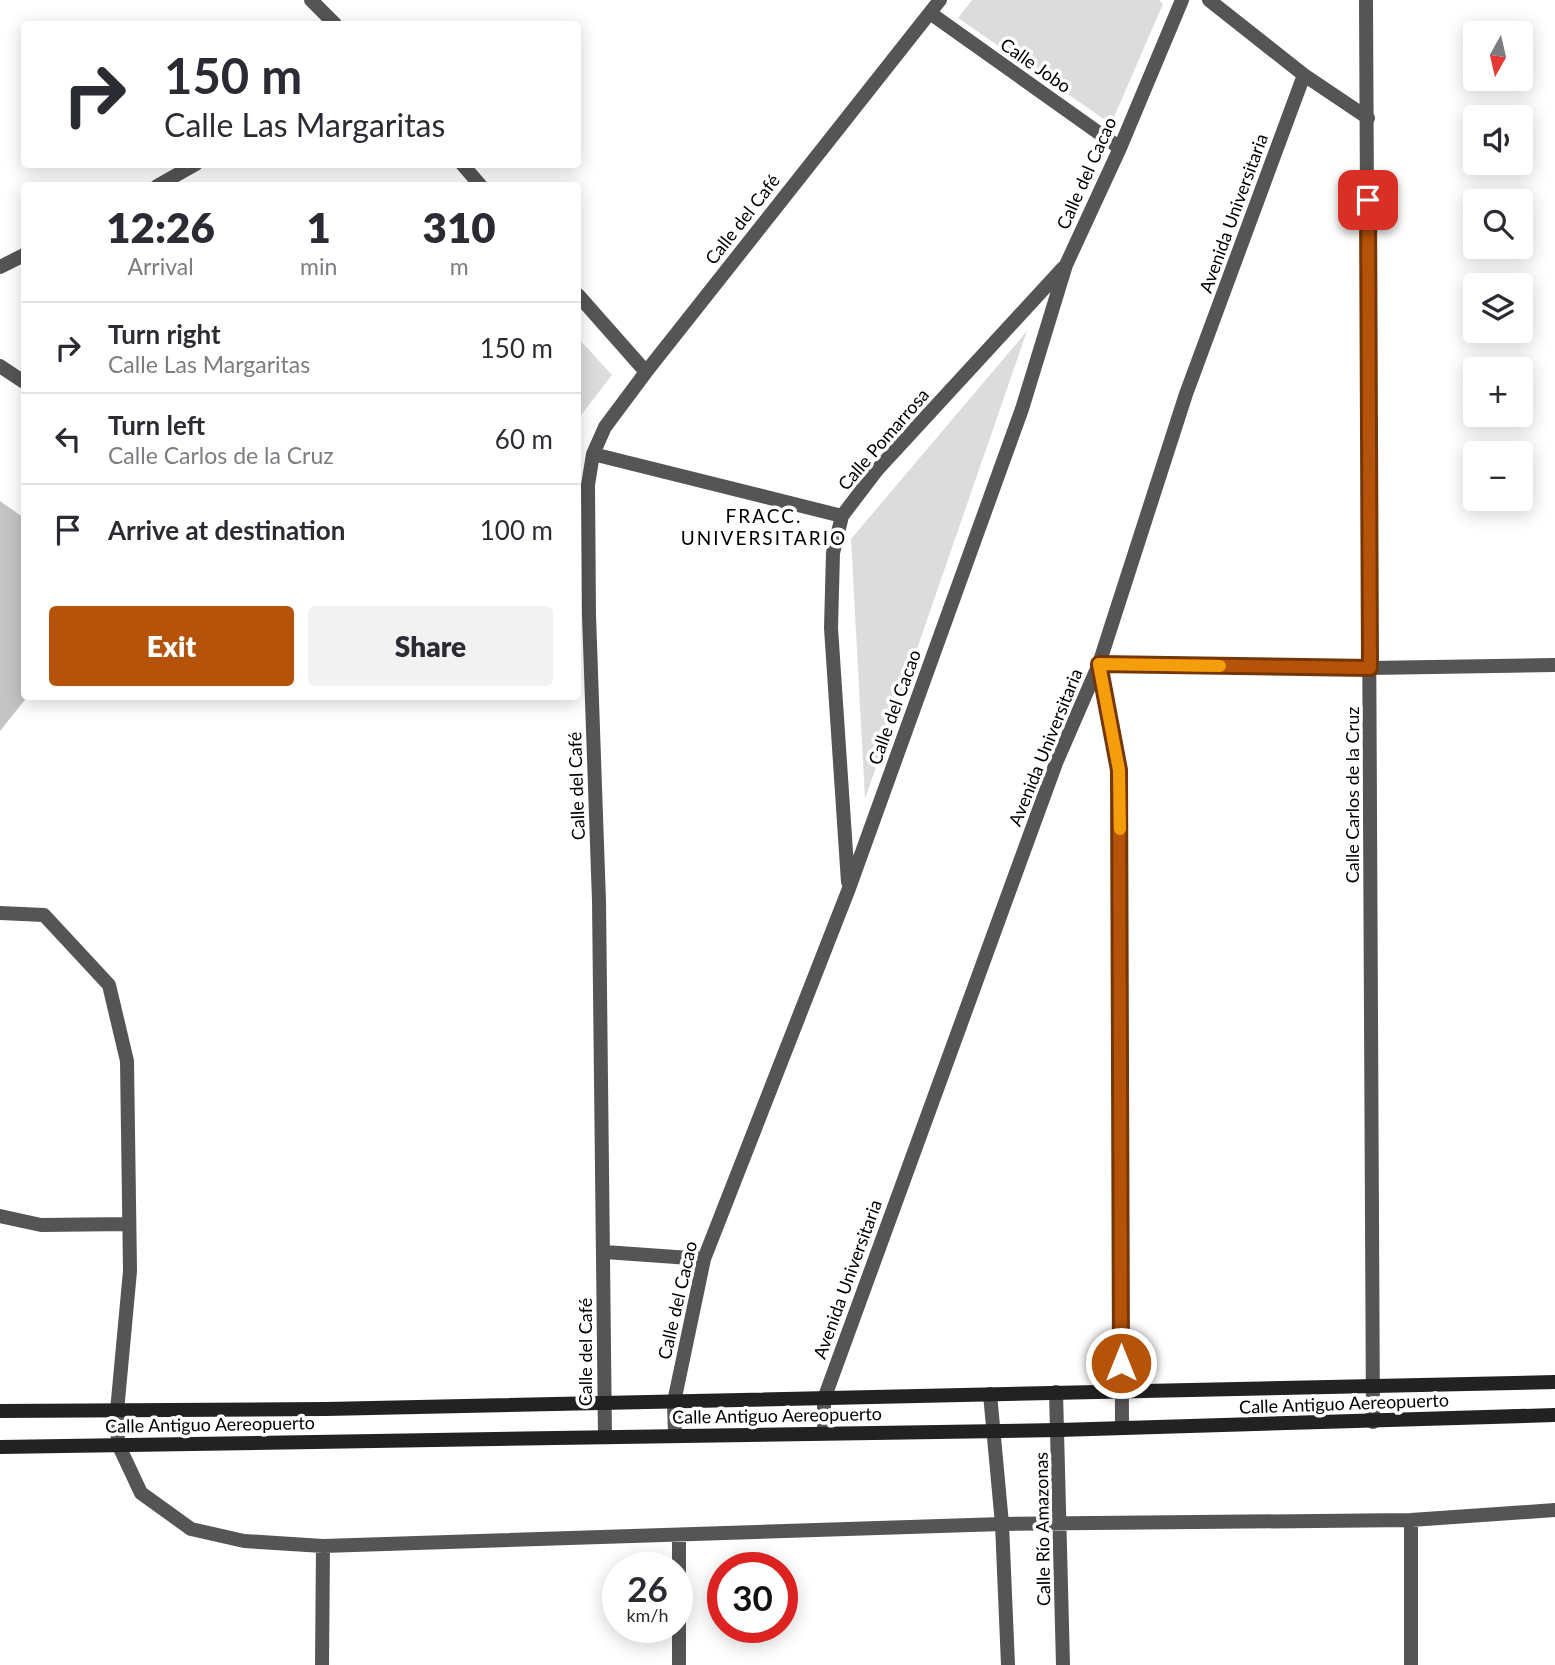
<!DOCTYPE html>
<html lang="en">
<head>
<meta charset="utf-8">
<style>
	:root { --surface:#fff; --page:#f2f2f3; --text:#2b2b33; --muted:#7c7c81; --line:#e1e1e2; --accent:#b45309 }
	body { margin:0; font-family:Lato,sans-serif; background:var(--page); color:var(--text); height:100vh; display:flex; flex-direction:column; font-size:26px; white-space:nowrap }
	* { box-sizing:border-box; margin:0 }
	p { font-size:23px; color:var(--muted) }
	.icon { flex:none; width:38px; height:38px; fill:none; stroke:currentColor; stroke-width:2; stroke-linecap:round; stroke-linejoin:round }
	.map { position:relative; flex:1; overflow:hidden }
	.side { position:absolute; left:21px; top:182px; width:560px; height:518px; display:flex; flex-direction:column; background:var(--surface); border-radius:7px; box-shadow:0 4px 18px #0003 }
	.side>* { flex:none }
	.hud { position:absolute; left:21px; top:21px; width:560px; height:147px; border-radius:7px; box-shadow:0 4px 18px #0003; background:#fff; color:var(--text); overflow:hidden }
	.needle { width:46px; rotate:188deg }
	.controls { position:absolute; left:1463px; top:21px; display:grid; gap:14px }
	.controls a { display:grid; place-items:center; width:70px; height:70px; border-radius:7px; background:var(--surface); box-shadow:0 4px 18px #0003; font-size:35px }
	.speed { position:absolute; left:602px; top:1552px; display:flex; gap:14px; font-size:35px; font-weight:700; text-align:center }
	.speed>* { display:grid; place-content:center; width:91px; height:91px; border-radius:50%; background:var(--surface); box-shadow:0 4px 18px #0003; line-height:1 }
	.speed small { font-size:18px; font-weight:400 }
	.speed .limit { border:10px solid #d22; background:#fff; color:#111 }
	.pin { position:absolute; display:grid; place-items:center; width:60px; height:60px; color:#fff; margin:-30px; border-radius:14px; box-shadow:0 4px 10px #0006 }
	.me { position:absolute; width:77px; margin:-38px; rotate:0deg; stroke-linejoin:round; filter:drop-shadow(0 0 5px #0008) }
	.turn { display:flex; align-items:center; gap:24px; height:147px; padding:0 28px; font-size:32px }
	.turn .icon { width:91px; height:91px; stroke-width:2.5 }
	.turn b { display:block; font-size:49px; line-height:60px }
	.eta { display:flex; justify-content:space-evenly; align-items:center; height:119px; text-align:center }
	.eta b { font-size:42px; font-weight:800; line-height:49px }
	.primary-button { display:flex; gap:14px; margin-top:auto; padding:14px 28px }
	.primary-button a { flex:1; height:80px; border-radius:7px; background:var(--accent); color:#fff; font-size:28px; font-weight:800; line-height:80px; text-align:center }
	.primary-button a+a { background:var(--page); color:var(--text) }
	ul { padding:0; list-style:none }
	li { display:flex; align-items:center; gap:21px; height:91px; padding:0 28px; border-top:2px solid var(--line) }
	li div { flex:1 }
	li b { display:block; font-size:26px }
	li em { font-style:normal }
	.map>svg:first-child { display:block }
	.green { fill:#dcdcdc }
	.building { fill:#c4c4c4 }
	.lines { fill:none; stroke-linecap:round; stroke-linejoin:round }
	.service { stroke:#555; stroke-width:14 }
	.minor { stroke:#555; stroke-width:14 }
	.secondary { stroke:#222; stroke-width:14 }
	.route-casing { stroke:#753606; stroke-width:18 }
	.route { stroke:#b45309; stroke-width:12 }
	.slow { stroke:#f59e0b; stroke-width:12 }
	.labels { text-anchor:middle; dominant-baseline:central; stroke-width:7; stroke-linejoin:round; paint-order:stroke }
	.street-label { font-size:18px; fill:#000; stroke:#fff }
	.neighbourhood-label { font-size:19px; letter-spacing:2px; fill:#000; stroke:#fff }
</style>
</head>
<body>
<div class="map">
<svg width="1555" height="1665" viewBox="0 0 1555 1665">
	<rect width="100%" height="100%" fill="#fff"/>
	<path class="green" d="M972 0H1159L1163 4 1111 124 958 18Z
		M1027 331 865 799 851 539Z
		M578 338 612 375 578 419Z"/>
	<path class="building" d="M0 501 24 518V696H28L0 731Z"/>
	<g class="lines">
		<path class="service" d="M0 913 44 915 109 985 127 1061 130 1271 117 1411
			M0 1216 41 1225 129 1224"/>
		<path class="minor" d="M311 0 335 24
			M1209 0 1304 75 1368 118
			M1366 0 1373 1422
			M930 13 1120 148
			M462 164 481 186
			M157 186 196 164
			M0 267 24 255
			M578 295 646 372
			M0 366 24 382
			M593 454 842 516
			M848 882 831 628 833 553 842 516 877 470 1063 268
			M605 1252 704 1259
			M1056 1392 1063 1665
			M990 1394 1002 1524 1008 1665
			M117 1411 118 1444 141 1493 191 1529 244 1541 323 1546 1002 1524 1411 1520 1555 1510
			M1122 1428 1120 770 1099 664 1370 668 1555 665
			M824 1433V1399L1056 763 1099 664 1186 394 1304 75
			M675 1436 674 1402 704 1259 848 891 1022 409 1066 265 1120 148 1182 0
			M605 1437 599 901 589 615 588 485 593 454 605 427 646 372 940 0
			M1411 1520V1665
			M322 1665 323 1546
			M679 1665V1536"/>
		<path class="secondary" d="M0 1411 326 1409 1555 1382
			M0 1447 1059 1430 1555 1415"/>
	</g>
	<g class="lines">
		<defs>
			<path id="route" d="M1121 1363 1119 770 1099 664 1370 668 1368 200"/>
		</defs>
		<use href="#route" class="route-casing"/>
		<use href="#route" class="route"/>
		<path class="slow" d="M1120 829 1119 770 1099 664 1220 666"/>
	</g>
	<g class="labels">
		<g class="street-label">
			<text transform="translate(1036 65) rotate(35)">Calle Jobo</text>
			<text transform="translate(1086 173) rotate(-66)">Calle del Cacao</text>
			<text transform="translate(1233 213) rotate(-70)">Avenida Universitaria</text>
			<text transform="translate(742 219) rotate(-52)">Calle del Café</text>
			<text transform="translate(883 439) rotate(-49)">Calle Pomarrosa</text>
			<text transform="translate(894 707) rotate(-70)">Calle del Cacao</text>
			<text transform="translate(1045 747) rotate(-68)">Avenida Universitaria</text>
			<text transform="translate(576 786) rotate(-92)">Calle del Café</text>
			<text transform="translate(1352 795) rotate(-90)">Calle Carlos de la Cruz</text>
			<text transform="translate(847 1279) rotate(-70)">Avenida Universitaria</text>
			<text transform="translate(677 1300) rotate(-77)">Calle del Cacao</text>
			<text transform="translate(585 1352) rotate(-90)">Calle del Café</text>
			<text transform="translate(1344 1403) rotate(-2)">Calle Antiguo Aereopuerto</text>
			<text transform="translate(777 1415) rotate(-1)">Calle Antiguo Aereopuerto</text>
			<text transform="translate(210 1424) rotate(-1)">Calle Antiguo Aereopuerto</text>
			<text transform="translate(1042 1529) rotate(-91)">Calle Río Amazonas</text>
		</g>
		<g class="neighbourhood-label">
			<text x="764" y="515">FRACC.<tspan x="764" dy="22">UNIVERSITARIO</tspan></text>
		</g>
	</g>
</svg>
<div class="controls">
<a><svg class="needle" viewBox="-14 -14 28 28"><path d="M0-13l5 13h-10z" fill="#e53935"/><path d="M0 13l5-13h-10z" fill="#7c7c81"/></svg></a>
<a><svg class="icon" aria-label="sound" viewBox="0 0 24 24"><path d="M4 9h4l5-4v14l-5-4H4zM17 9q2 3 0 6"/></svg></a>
<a><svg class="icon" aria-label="search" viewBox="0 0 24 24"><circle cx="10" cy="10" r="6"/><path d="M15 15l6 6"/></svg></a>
<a><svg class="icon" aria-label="layers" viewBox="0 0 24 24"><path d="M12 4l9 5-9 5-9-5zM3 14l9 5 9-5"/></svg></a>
<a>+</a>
<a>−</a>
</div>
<div class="speed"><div>26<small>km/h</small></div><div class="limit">30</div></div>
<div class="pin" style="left:1368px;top:200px;background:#d93025"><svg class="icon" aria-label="arrive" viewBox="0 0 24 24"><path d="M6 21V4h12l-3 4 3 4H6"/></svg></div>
<svg class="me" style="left:1121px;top:1363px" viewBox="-20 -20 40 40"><circle r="17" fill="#b45309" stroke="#fff" stroke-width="3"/><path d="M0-11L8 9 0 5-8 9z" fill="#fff"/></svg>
<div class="hud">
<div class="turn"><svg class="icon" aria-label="right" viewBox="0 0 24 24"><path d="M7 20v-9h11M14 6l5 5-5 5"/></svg><div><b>150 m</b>Calle Las Margaritas</div></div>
</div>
<section class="side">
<div class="eta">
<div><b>12:26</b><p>Arrival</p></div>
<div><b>1</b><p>min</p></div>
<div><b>310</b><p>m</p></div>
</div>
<ul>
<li><svg class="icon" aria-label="right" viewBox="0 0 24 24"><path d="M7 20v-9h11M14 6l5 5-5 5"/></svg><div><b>Turn right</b><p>Calle Las Margaritas</p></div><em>150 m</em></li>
<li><svg class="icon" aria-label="left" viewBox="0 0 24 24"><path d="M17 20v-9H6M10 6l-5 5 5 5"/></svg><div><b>Turn left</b><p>Calle Carlos de la Cruz</p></div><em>60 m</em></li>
<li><svg class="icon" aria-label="arrive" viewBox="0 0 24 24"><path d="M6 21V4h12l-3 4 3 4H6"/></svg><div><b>Arrive at destination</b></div><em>100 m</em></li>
</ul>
<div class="primary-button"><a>Exit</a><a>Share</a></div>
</section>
</div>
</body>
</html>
